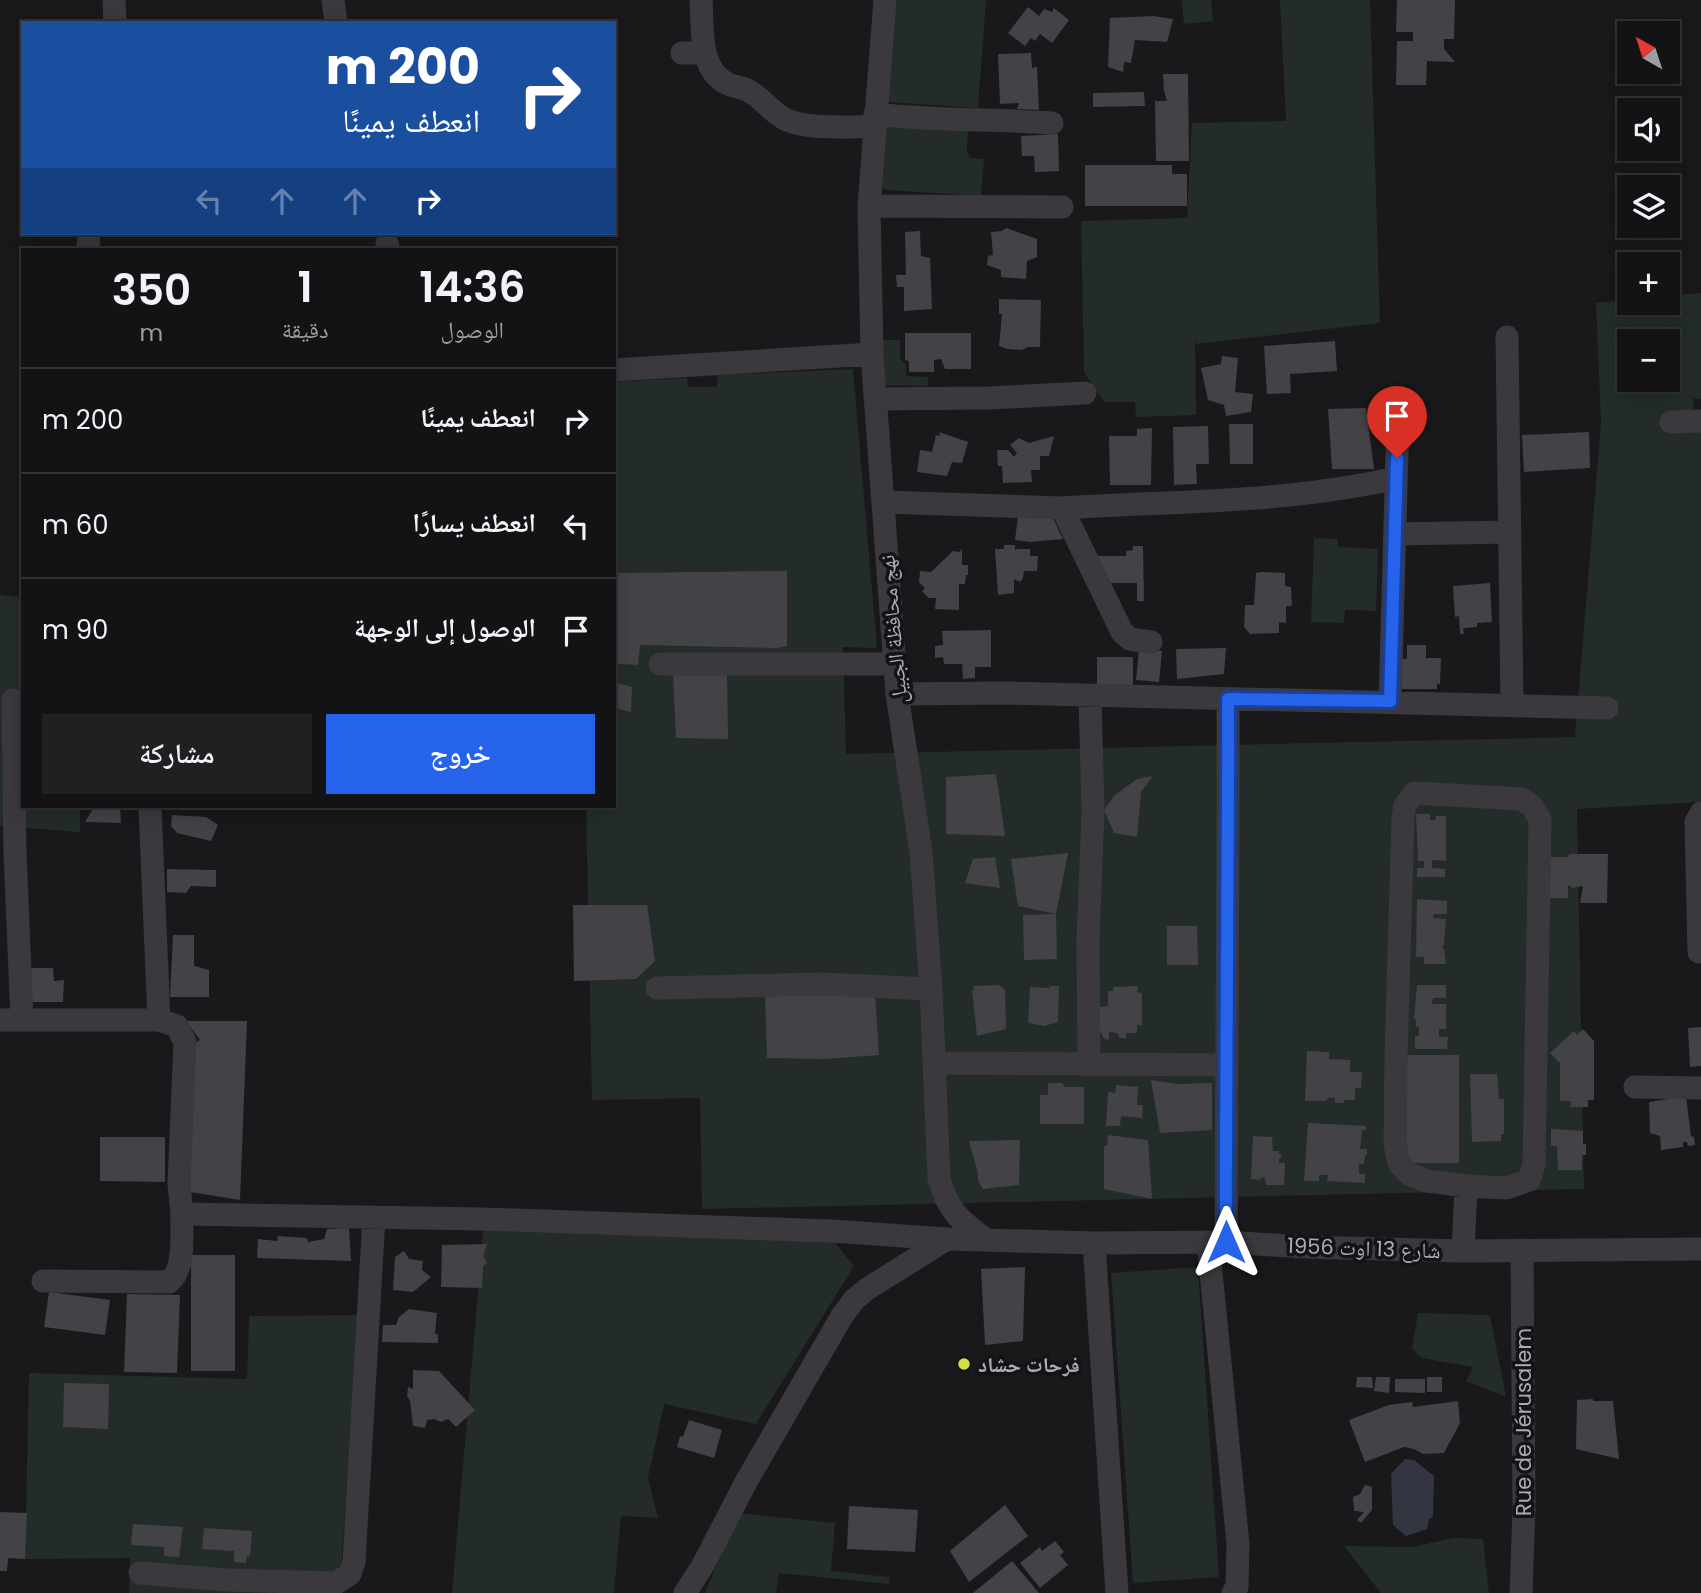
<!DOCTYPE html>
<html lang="ar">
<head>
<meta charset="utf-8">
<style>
	:root { --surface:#131214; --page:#202022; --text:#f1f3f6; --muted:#9d9ea0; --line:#323234; --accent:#2563eb }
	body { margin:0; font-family:Poppins,"Noto Naskh Arabic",sans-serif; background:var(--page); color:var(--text); direction:rtl; height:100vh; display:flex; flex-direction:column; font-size:26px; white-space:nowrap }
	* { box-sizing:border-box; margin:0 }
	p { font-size:23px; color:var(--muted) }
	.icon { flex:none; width:38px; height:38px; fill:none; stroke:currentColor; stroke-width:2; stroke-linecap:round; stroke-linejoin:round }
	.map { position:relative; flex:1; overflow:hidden; direction:ltr }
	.side { position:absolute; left:21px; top:248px; width:595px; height:560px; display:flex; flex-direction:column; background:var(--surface); border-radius:0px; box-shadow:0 4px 18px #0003,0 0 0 2px var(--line); direction:rtl }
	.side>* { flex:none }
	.guide { position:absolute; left:21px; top:21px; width:595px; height:214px; border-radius:0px; box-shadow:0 4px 18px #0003,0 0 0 2px var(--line); direction:rtl; background:#1a4fa0; color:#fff; overflow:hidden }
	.needle { width:46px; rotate:321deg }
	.fabs { position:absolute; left:1617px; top:21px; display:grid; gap:14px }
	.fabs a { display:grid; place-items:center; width:63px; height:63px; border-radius:0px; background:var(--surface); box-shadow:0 4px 18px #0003,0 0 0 2px var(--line); font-size:35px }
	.pin { position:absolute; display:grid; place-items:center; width:60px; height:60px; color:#fff; margin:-72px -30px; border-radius:50% 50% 50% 0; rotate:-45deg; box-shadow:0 0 7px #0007 }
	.pin .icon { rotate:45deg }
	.me { position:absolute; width:77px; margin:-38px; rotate:0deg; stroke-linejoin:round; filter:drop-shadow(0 0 5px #0008) }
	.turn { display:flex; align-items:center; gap:24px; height:147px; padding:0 21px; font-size:32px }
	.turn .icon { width:91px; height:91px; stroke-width:2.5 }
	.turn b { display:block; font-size:49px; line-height:60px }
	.lanes { display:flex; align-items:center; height:66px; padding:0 21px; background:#0003; justify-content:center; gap:35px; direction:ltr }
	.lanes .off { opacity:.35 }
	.eta { display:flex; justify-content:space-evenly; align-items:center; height:119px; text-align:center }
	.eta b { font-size:42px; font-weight:600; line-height:49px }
	.action { display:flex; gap:14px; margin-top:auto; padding:14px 21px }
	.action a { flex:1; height:80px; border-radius:0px; background:var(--accent); color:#fff; font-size:28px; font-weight:600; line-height:80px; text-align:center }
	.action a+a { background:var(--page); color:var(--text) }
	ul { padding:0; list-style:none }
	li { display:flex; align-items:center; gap:21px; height:105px; padding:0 21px; border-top:2px solid var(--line) }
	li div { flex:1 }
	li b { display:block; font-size:26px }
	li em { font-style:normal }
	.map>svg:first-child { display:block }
	.green { fill:#242c29; fill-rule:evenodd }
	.water { fill:#333540 }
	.building { fill:#434246 }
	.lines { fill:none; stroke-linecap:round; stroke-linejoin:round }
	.minor { stroke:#3b393e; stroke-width:23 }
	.route-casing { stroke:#184099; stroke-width:18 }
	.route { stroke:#2563eb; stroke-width:12 }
	.poi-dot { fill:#d2e049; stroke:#141315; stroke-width:2.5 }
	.labels { text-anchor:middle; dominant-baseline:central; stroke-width:7; stroke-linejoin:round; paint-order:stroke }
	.street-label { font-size:21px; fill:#adabb8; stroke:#141315 }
	.poi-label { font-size:21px; font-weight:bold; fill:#adabb8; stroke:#141315; text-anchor:start }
</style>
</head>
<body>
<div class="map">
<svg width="1701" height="1593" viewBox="0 0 1701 1593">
	<rect width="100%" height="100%" fill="#19181a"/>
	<path class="green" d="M894 0H986L978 108 886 102Z
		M1182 0H1211L1213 21 1184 24Z
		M1280 0H1370L1380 323 1196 344 1195 338 1196 415 1136 417 1135 402H1104L1084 372 1081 221 1187 218 1192 123 1286 121Z
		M884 121 968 130 967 152 970 158 984 159 981 196 874 189Z
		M1701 293V399H1693L1694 416 1701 432V802L1577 809 1584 1189 702 1209 700 1098 592 1100 586 807H614V382L687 378 688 387H717L718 375 853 369 877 648 843 647 846 754 1575 737 1601 423 1596 303 1629 300V303H1668V296ZM1629 341H1668V380H1629Z
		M881 340H900V358L906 365V376L928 377V386L881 385Z
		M1314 538 1338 539V547L1378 549 1376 611 1345 610 1344 623 1311 622Z
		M0 595 23 597V807H80V832L0 826Z
		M485 1211 831 1238 854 1266 756 1424 664 1404 648 1478 658 1518 621 1516 614 1593H452Z
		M1198 1267 1219 1577 1133 1583 1111 1273Z
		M1418 1313 1490 1315 1506 1397 1466 1381 1473 1367 1422 1358 1412 1349Z
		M359 1315 340 1585 281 1584 280 1593H129L130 1558 25 1559 29 1373 247 1379 249 1316Z
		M738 1513 835 1523 831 1571 890 1577 889 1584 779 1573 776 1593H705Z
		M1453 1538 1483 1539 1489 1593H1381L1344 1546 1413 1547Z"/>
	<path class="water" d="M1405 1459 1414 1460 1434 1476 1433 1517 1429 1519 1427 1529 1406 1536 1393 1525 1391 1474Z"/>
	<path class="building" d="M1397 0H1455L1454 39H1444V49L1455 62 1427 61 1426 85H1396L1397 41H1413V32H1396Z
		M1028 7 1039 16 1044 9 1052 12 1054 8 1069 20 1052 43 1040 34 1035 41 1031 38 1025 46 1008 33Z
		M1153 16 1173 19 1167 42 1135 40 1131 63 1124 62 1123 72 1108 67 1110 18Z
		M1031 53 1032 68 1037 67 1039 110 1017 109 1019 103 1000 104 998 54Z
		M1163 74H1188L1189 161H1156L1155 101H1167L1164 91Z
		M1144 92 1145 106 1093 107V93Z
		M1058 134 1059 171 1035 172 1034 156H1022L1021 136Z
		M1085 165H1172V174H1187V206H1085Z
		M1006 228 1037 239V257L1027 261 1026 279 1001 277V270L987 265 988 256 993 255 991 232 1002 231Z
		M920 231 921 256 930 258 932 309 904 311V287H897L896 275H906L905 232Z
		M999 299 1041 300 1040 347H1028L1022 350 1008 349 999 346 1002 314H999Z
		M905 333H971V369H945L941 359 934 360V372H909V361L905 360Z
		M1335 341 1337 371 1290 374 1291 393 1267 394 1264 346Z
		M1222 356 1238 358 1235 392 1253 394 1251 412 1226 416 1224 405 1208 400 1201 368 1221 364Z
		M1366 408 1374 469H1332L1328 409Z
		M1229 424H1253V464H1230Z
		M1208 426 1209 464H1196L1197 484 1174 485 1173 427Z
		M1152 428 1151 485H1110L1109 436H1137V429Z
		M939 432 968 442 962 463 952 462 947 476 917 472 920 450 932 452 936 435 940 436Z
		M1589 432 1590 468 1524 472 1522 435Z
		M1054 436 1049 456H1040V470H1031L1032 482 1003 483 1002 466H998L997 450H1008L1014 457 1017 453 1010 445 1019 438 1029 443Z
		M1050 512 1063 539 1030 542 1015 540 1018 516Z
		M1004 545H1015V551L1016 549H1030V556H1038L1037 571H1024L1023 578 1020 582 1014 579V593L998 595 995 549H1004Z
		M1133 546H1143L1144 601H1137V583H1107L1093 556H1126V551L1133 550Z
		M962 549V565H968V575H966L965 584H959V610L935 609 936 598H929L922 591 925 588 919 582 920 571 931 572 953 551 959 552Z
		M787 571V646L777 648 640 645 638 665 614 664V573Z
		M1262 572 1285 573V586L1291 587 1292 606H1286V623L1279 622V633L1250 634 1244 627 1245 605H1254L1256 573Z
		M1490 583 1492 622 1477 623V627L1463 628 1464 634H1460L1459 616 1455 617 1453 586Z
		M991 630V667H975V678L963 679 962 664H944L943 657 935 658V646L943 645 942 631Z
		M1407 645H1426V658H1441L1440 684H1437V689H1402V659H1407Z
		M1226 648 1224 674 1177 679 1176 649Z
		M1139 649 1162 651 1159 682 1136 680Z
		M1097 657H1133V687H1097Z
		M673 672 727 674 728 739 676 738Z
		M614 682 632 687 631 712 614 708Z
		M996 774 1005 836 946 834V777Z
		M1153 776 1141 792 1137 837 1114 833 1104 810 1115 795 1137 779Z
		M94 807H120L121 823 85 822Z
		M1416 814H1430V820H1435L1436 816H1446V861L1432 860V868L1445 869V877H1417V868H1424V861H1418Z
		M172 815 206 817 218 825 211 841 177 833 171 826Z
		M1068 853 1056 914 1018 906 1011 859Z
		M1569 854H1608L1607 903H1580L1583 886 1571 888V885L1568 886V898H1547V857H1568Z
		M995 857 1000 888 965 883 973 859Z
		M167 869 216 870V887L191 886 186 893 167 892Z
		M1417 899 1447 901V914H1434L1433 918 1446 919 1444 944 1442 948H1444L1446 964H1424V957H1416Z
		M573 905H647L655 961 636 979 574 981Z
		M1056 914 1057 959 1024 960 1023 915Z
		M1167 926H1197L1198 965H1167Z
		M173 935H194V966L209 970V997H170Z
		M26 968H53L54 981 64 980 63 1002H29Z
		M999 985 1005 990 1006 1029 977 1036 972 990H974L973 986Z
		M1417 985H1446V998H1433L1432 1004H1446V1029H1439V1037H1448L1447 1049H1415V1036H1419V1027H1416V1019H1414Z
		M1049 986H1059L1058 1022 1044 1026 1028 1023 1030 987 1050 988Z
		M1138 986 1137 992 1142 993V1025H1137V1033H1126V1038H1120L1117 1033 1109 1032V1040L1104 1039 1100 1031V1007L1108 1006V991H1113V987Z
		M875 993 879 1055 825 1059 767 1058 765 994Z
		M186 1021H247L240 1200 190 1192 191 1045 200 1040Z
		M1701 1027V1066L1690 1067 1688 1028Z
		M1583 1029 1594 1041V1100H1588V1107H1570L1571 1101H1560V1063L1550 1053 1574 1031 1577 1035Z
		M1307 1051 1329 1052V1059L1350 1060V1072H1362L1361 1088H1355V1100H1344V1103H1335V1098H1328L1326 1101H1305Z
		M1404 1055H1459V1163H1412L1403 1153Z
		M1470 1074H1497L1499 1099H1504V1134H1501V1141L1472 1142Z
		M1151 1080 1178 1084 1212 1083V1130L1160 1133Z
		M1048 1083H1063L1064 1087H1084V1124H1040V1095H1048Z
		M1116 1085 1138 1087 1137 1105H1143L1142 1118 1121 1116 1120 1126H1106L1108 1092 1115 1093Z
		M1686 1096 1691 1136 1694 1137 1695 1145 1688 1146 1687 1142H1683V1147L1661 1150 1660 1136 1650 1133 1649 1102Z
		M1308 1123 1366 1126V1130H1362L1360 1149H1367V1155H1365L1364 1164H1359V1174H1365V1183L1327 1181 1328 1175H1319V1181H1304Z
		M1551 1129 1583 1131V1144H1586V1155H1582V1170H1558L1557 1146H1551Z
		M1108 1135 1148 1140 1152 1199 1104 1189V1146H1107Z
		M1253 1136 1272 1137 1273 1151H1279V1154H1282L1278 1163H1285L1284 1185H1266L1265 1178 1261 1177V1180L1251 1179Z
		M100 1137H165V1182L100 1181Z
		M1020 1140 1019 1185 983 1189 978 1181V1173L969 1141Z
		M349 1228 351 1261 257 1258 258 1239 277 1241 278 1236 307 1238 308 1242 324 1239 327 1229Z
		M487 1244 483 1256 487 1263 483 1266 482 1288 441 1287 442 1245Z
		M404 1251 409 1259 423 1261 422 1270 431 1277 413 1292 393 1290 395 1257Z
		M191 1255H235V1371H191Z
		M1025 1267 1023 1341 985 1345 981 1269Z
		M49 1292 110 1300 105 1335 44 1327Z
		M127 1294 180 1295 177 1373 124 1372Z
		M409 1309 437 1313 435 1333 438 1335V1343L382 1342 383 1325H396L399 1317Z
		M413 1370 439 1371 475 1410 456 1427 448 1419 441 1422 434 1419 427 1420 425 1428 413 1426 410 1401 407 1396 408 1387 413 1389Z
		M1357 1377H1372L1373 1388 1356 1387Z
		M1376 1377H1390L1389 1393 1374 1391Z
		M1427 1377H1442V1392H1427Z
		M1395 1379H1425V1393L1395 1392Z
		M64 1383 109 1384 108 1429 63 1427Z
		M1593 1399V1401H1613L1619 1459 1576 1449 1577 1400Z
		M1458 1401 1460 1423 1444 1453 1423 1454 1414 1449 1404 1447 1365 1462 1349 1420 1389 1405 1412 1402 1413 1407Z
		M689 1420 722 1430 714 1458 677 1447 680 1436 683 1437Z
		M1365 1485 1372 1487V1510L1361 1523 1357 1520 1364 1512 1354 1511 1353 1497 1360 1494Z
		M1005 1505 1028 1536 969 1582 950 1551Z
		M849 1506 918 1510 915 1552 847 1549Z
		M0 1512 27 1513 25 1559 8 1558 7 1571H0Z
		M133 1524 183 1527 179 1557 164 1556V1547L131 1545Z
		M204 1528 252 1531 250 1557 247 1556 246 1563 234 1562V1551L202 1549Z
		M1055 1541 1064 1552 1060 1555 1068 1565 1040 1588 1020 1563 1040 1547 1042 1551Z
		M1012 1561 1039 1593H973Z"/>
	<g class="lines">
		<path class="minor" d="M114 0 115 23
			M333 0 336 23
			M701 0C703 27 698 70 728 84 735 87 742 87 749 91 763 98 772 114 787 120 809 130 849 126 874 127
			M885 0 869 206 872 354 897 694 921 852 931 989 939 1178C947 1209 959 1220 985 1239
			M682 53H705
			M875 114C934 121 993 119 1052 123
			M869 206 1062 207
			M387 243 388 250
			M88 250 89 233
			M1507 337 1512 705
			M614 370 872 354
			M876 399 990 398 1085 393
			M1671 422 1701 421
			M884 502 1062 508 1122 632 1130 639 1151 642
			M1062 508C1173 501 1287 503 1396 478
			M1395 534 1510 532
			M660 664H895
			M897 694 1005 693 1607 708
			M13 700 15 852 22 1020
			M1390 701 1398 419
			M1415 793 1521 799 1532 806 1540 820 1534 1165 1529 1180 1507 1188 1466 1186 1427 1181 1409 1174 1399 1163 1395 1144 1396 1057 1403 818 1405 805Z
			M150 807 159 1020
			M1699 952 1696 822 1701 813
			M657 988 821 984 931 989
			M0 1020H159L177 1026 185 1042 179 1184 182 1214 483 1219 831 1231 947 1239 1094 1243 1226 1242 1305 1247 1463 1251 1701 1249
			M934 1063 1226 1065
			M1089 1065 1088 940 1093 811 1090 697
			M1635 1087 1701 1088
			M1208 1242 1238 1544 1237 1587 1233 1593
			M1226 1242C1226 1061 1229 880 1228 699
			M1094 1243 1117 1593
			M1463 1251 1466 1186
			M43 1281 169 1282C186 1268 181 1235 182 1214
			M140 1573 228 1580 336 1583 350 1574 354 1562 374 1217
			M685 1593 702 1567 746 1482 842 1316 854 1300 867 1289 947 1239
			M1521 1593 1524 1507 1522 1250"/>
	</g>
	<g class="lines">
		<defs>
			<path id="route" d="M1226 1242C1225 1061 1229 880 1228 699L1390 701 1397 458"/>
		</defs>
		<use href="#route" class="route-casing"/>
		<use href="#route" class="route"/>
	</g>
	<circle class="poi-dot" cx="964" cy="1364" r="7"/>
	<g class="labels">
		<g class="street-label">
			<text transform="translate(893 629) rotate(-95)">نهج محافظة الجبيل</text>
			<text transform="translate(1364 1248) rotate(2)">شارع 13 اوت 1956</text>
			<text transform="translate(1523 1422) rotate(-90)">Rue de Jérusalem</text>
		</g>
		<g class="poi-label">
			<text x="978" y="1364">فرحات حشاد</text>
		</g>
	</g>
</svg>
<div class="fabs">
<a><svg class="needle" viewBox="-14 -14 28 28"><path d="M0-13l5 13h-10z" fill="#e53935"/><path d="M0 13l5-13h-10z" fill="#9d9ea0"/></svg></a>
<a><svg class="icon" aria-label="sound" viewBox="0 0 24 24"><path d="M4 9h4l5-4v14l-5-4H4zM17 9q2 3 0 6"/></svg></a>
<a><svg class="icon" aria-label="layers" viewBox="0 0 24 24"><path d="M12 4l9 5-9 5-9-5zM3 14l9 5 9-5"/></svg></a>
<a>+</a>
<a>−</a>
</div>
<div class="pin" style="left:1397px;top:458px;background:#d93025"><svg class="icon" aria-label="arrive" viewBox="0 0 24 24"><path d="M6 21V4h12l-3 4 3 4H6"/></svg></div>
<svg class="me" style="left:1226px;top:1242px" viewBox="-20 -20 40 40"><path d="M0-17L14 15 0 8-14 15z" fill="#2563eb" stroke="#fff" stroke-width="4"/></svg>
<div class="guide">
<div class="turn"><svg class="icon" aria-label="right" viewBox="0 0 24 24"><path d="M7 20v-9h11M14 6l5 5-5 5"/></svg><div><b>200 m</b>انعطف يمينًا</div></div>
<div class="lanes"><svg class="icon off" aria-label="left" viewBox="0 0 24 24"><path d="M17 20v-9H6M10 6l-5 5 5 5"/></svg><svg class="icon off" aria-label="ahead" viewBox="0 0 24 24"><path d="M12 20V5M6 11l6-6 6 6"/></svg><svg class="icon off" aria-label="ahead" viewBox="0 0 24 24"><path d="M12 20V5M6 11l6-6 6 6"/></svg><svg class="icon" aria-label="right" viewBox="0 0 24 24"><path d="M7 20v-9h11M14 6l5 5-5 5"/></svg></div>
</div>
<section class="side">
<div class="eta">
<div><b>14:36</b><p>الوصول</p></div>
<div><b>1</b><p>دقيقة</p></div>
<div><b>350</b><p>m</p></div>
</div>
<ul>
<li><svg class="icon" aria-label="right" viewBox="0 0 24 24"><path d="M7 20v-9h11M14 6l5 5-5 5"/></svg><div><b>انعطف يمينًا</b></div><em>200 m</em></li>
<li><svg class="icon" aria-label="left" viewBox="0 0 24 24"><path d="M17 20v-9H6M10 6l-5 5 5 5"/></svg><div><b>انعطف يسارًا</b></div><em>60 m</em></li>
<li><svg class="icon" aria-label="arrive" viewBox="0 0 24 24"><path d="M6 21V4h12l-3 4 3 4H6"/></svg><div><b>الوصول إلى الوجهة</b></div><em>90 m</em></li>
</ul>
<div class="action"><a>خروج</a><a>مشاركة</a></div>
</section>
</div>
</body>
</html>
